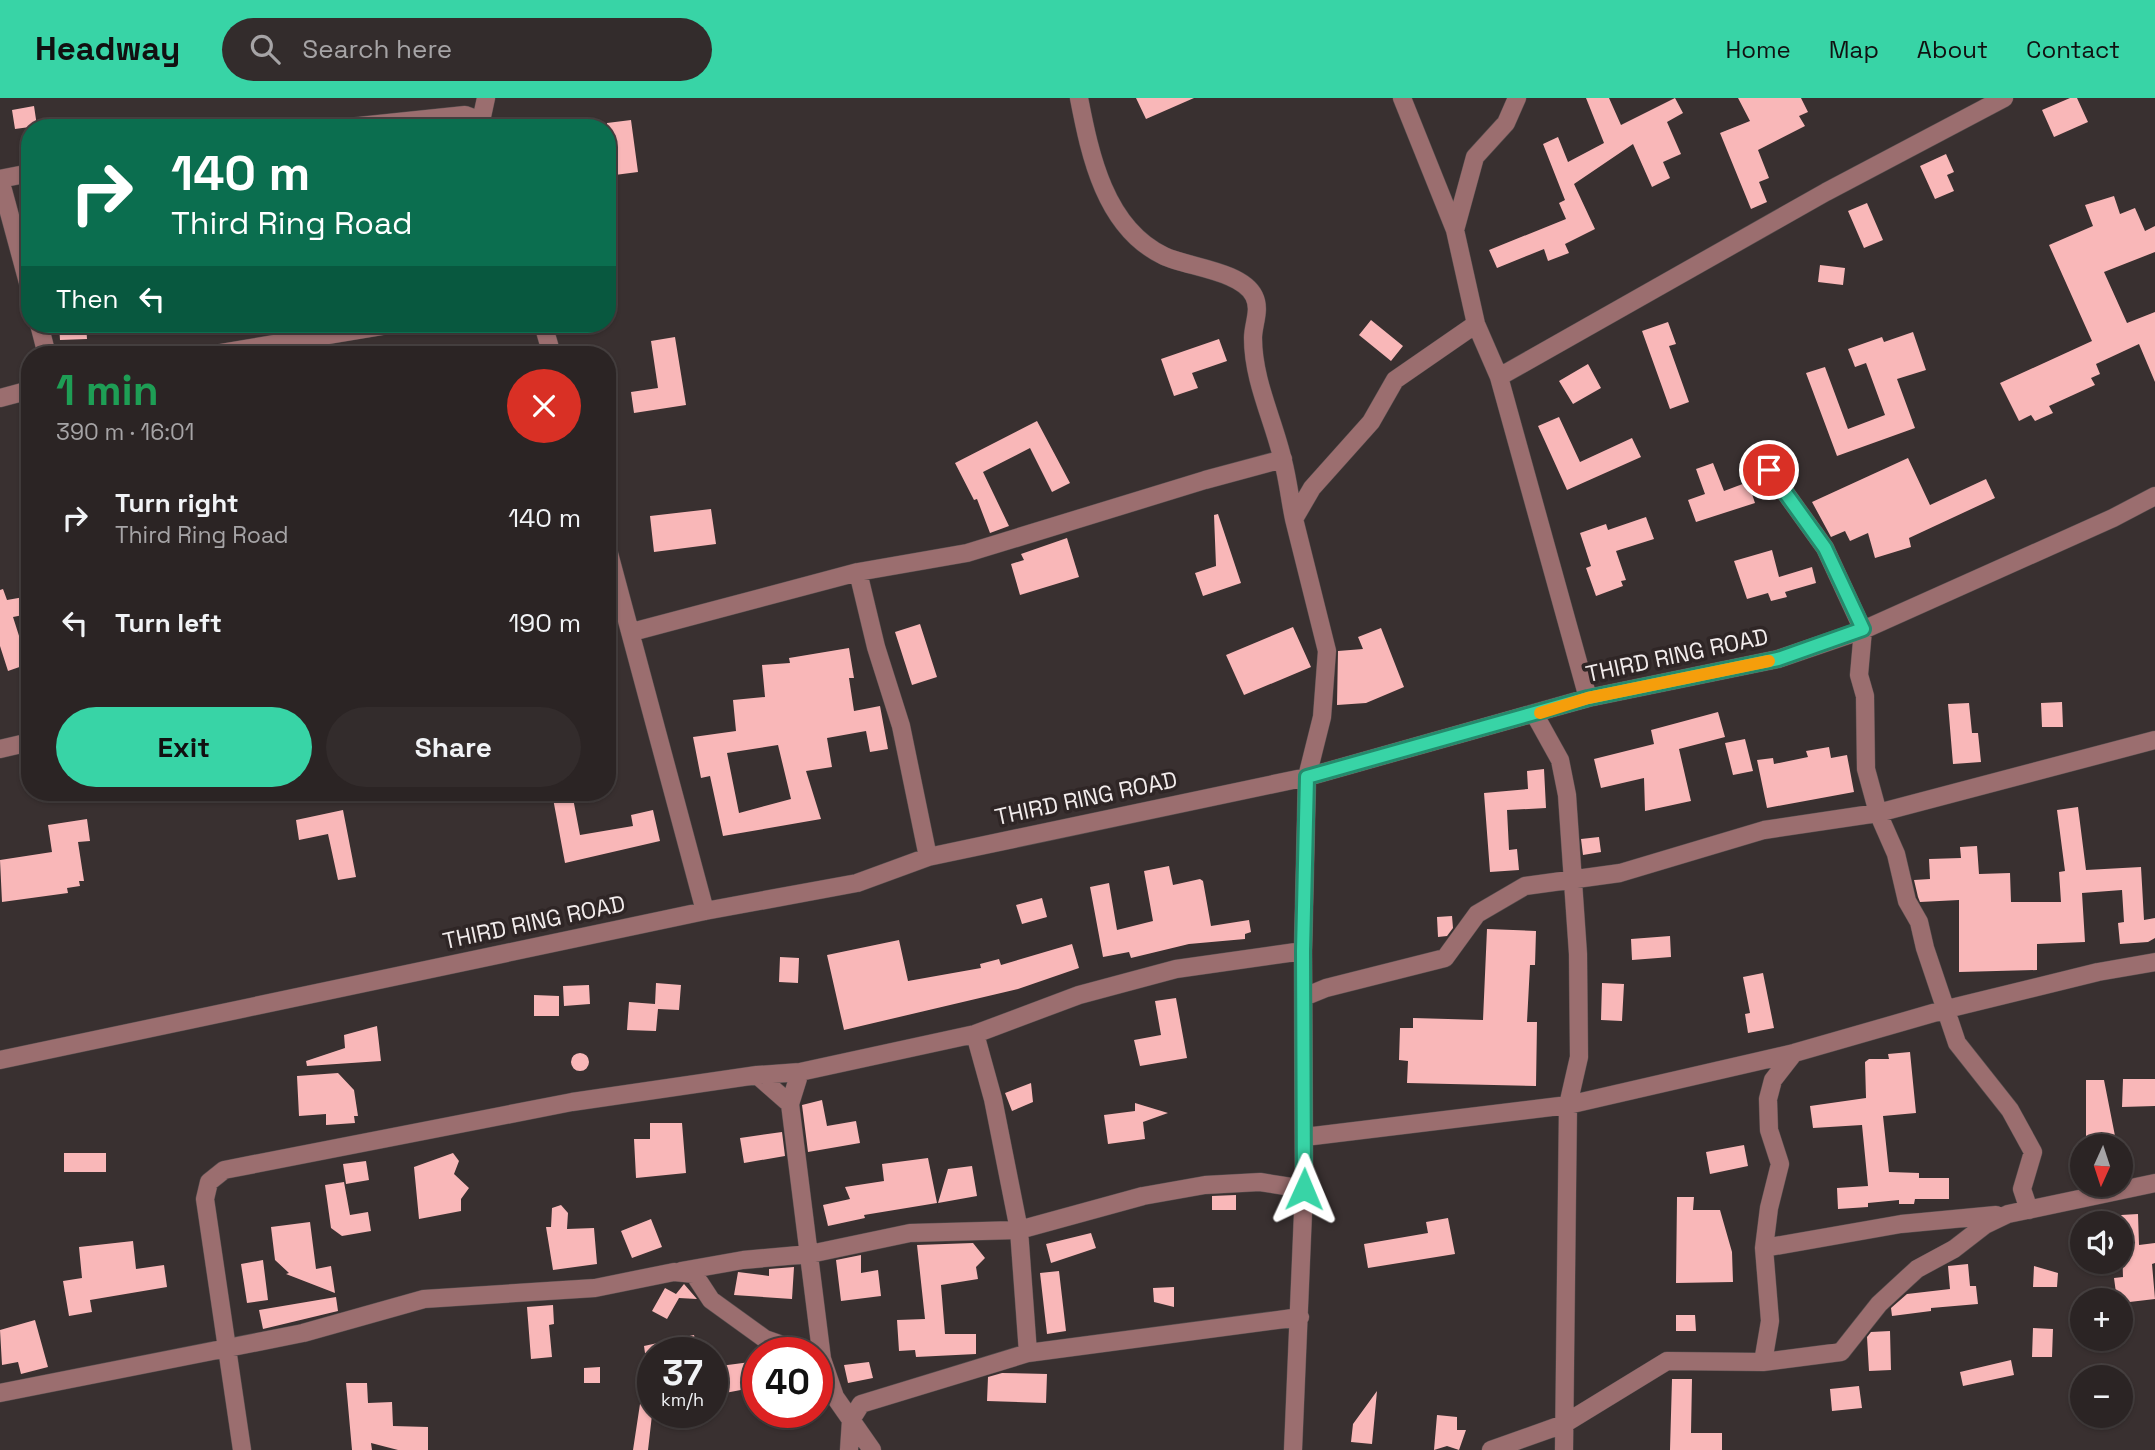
<!DOCTYPE html>
<html lang="en">
<head>
<meta charset="utf-8">
<style>
	:root { --surface:#2b2424; --page:#332c2c; --text:#f1f3f6; --muted:#a6a4a6; --line:#474141; --accent:#38d4a6 }
	body { margin:0; font-family:"Space Grotesk",sans-serif; background:var(--page); color:var(--text); height:100vh; display:flex; flex-direction:column; font-size:26px; white-space:nowrap }
	* { box-sizing:border-box; margin:0 }
	p { font-size:23px; color:var(--muted) }
	.icon { flex:none; width:38px; height:38px; fill:none; stroke:currentColor; stroke-width:2; stroke-linecap:round; stroke-linejoin:round }
	.map { position:relative; flex:1; overflow:hidden }
	.side { position:absolute; left:21px; top:248px; width:595px; height:455px; display:flex; flex-direction:column; background:var(--surface); border-radius:28px; box-shadow:0 2px 5px #0004,0 0 0 2px var(--line) }
	.side>* { flex:none }
	.guide { position:absolute; left:21px; top:21px; width:595px; height:214px; border-radius:28px; box-shadow:0 2px 5px #0004,0 0 0 2px var(--line); background:#0b6e4f; color:#fff; overflow:hidden }
	.needle { width:46px; rotate:183deg }
	.buttons { position:absolute; left:2070px; top:1036px; display:grid; gap:14px }
	.buttons a { display:grid; place-items:center; width:63px; height:63px; border-radius:50%; background:var(--surface); box-shadow:0 2px 5px #0004,0 0 0 2px var(--line); font-size:35px }
	.speed { position:absolute; left:637px; top:1239px; display:flex; gap:14px; font-size:35px; font-weight:700; text-align:center }
	.speed>* { display:grid; place-content:center; width:91px; height:91px; border-radius:50%; background:var(--surface); box-shadow:0 2px 5px #0004,0 0 0 2px var(--line); line-height:1 }
	.speed small { font-size:18px; font-weight:400 }
	.speed .limit { border:10px solid #d22; background:#fff; color:#111 }
	.pin { position:absolute; display:grid; place-items:center; width:60px; height:60px; color:#fff; margin:-30px; border:4px solid #fff; border-radius:50%; box-shadow:0 2px 7px #0007 }
	.me { position:absolute; width:77px; margin:-38px; rotate:1deg; stroke-linejoin:round; filter:drop-shadow(0 0 5px #0008) }
	.turn { display:flex; align-items:center; gap:24px; height:147px; padding:0 35px; font-size:32px }
	.turn .icon { width:91px; height:91px; stroke-width:2.5 }
	.turn b { display:block; font-size:49px; line-height:60px }
	.then { display:flex; align-items:center; height:66px; padding:0 35px; background:#0003; gap:14px; font-size:26px }
	.round { display:grid; place-items:center; flex:none; width:74px; height:74px; border-radius:37px; background:var(--page) }
	.summary { display:flex; align-items:center; justify-content:space-between; height:119px; padding:0 35px }
	h1 { font-size:42px; font-weight:700; line-height:52px; color:#1e9e55 }
	.primary-button { display:flex; gap:14px; margin-top:auto; padding:14px 35px }
	.primary-button a { flex:1; height:80px; border-radius:42px; background:var(--accent); color:#111; font-size:28px; font-weight:700; line-height:80px; text-align:center }
	.primary-button a+a { background:var(--page); color:var(--text) }
	ul { padding:0; list-style:none }
	li { display:flex; align-items:center; gap:21px; height:105px; padding:0 35px }
	li div { flex:1 }
	li b { display:block; font-size:26px }
	li em { font-style:normal }
	header { display:flex; align-items:center; gap:42px; box-sizing:border-box; height:98px; padding:0 35px; background:var(--accent); color:#111 }
	header strong { font-size:33px }
	nav { display:flex; gap:38px; margin-inline-start:auto; font-size:24px }
	.search { width:490px; height:63px; background:var(--page); display:flex; align-items:center; gap:18px; box-sizing:border-box; padding:0 24px; border-radius:38px; color:var(--muted); font-size:26px }
	.map>svg:first-child { display:block }
	.building { fill:#f9b7b8; fill-rule:evenodd }
	.lines { fill:none; stroke-linecap:round; stroke-linejoin:round }
	.minor-casing { stroke:#574e4e; stroke-width:19 }
	.minor { stroke:#9b6e6f; stroke-width:18 }
	.route-casing { stroke:#248a6c; stroke-width:18 }
	.route { stroke:#38d4a6; stroke-width:12 }
	.slow { stroke:#f59e0b; stroke-width:12 }
	.labels { text-anchor:middle; dominant-baseline:central; stroke-width:7; stroke-linejoin:round; paint-order:stroke }
	.street-label { font-size:23px; fill:#f2ecec; stroke:#2f2626 }
</style>
</head>
<body>
<header>
<strong>Headway</strong>
<div class="search"><svg class="icon" aria-label="search" viewBox="0 0 24 24"><circle cx="10" cy="10" r="6"/><path d="M15 15l6 6"/></svg>Search here</div>
<nav><a>Home</a><a>Map</a><a>About</a><a>Contact</a></nav>
</header>
<div class="map">
<svg width="2155" height="1352" viewBox="0 0 2155 1352">
	<rect width="100%" height="100%" fill="#393030"/>
	<path class="building" d="M1136 0H1194L1146 21Z
		M1586 0H1609L1621 27 1675 0 1683 15 1667 24 1681 56 1663 64 1670 80 1652 89 1633 46 1574 86 1595 131 1565 146 1569 155 1548 163 1544 151 1497 170 1489 152 1566 121 1559 105 1565 102 1543 46 1558 39 1568 64 1604 45Z
		M1738 0H1801L1808 14 1799 18 1805 28 1758 52 1769 80 1759 84 1767 104 1751 111 1720 35 1750 23Z
		M2070 0H2077L2088 24 2054 39 2042 12Z
		M34 8 37 28 15 31 12 12Z
		M631 22 638 74 607 78V25Z
		M1946 56 1954 74 1947 77 1954 93 1935 101 1920 68Z
		M2114 98 2120 116 2135 110 2145 133 2155 128V154L2104 174 2127 225 2155 214V284L2139 246 2096 266 2100 276 2091 280 2095 287 2049 308 2053 315 2035 323 2031 317 2019 323 2000 285 2092 243 2049 147 2093 128 2085 107Z
		M1867 105 1883 142 1864 150 1848 113Z
		M1820 167 1845 170 1843 187 1818 184Z
		M1371 222 1403 248 1391 263 1359 237Z
		M1668 224 1676 246 1669 248 1689 304 1670 311 1642 233Z
		M59 226H86L87 241 60 242Z
		M1913 234 1926 272 1897 281 1915 330 1837 358 1806 275 1825 269 1848 331 1885 317 1866 265 1855 269 1848 251 1882 239 1884 244Z
		M675 239 686 307 634 315 631 294 658 290 651 243Z
		M1219 241 1227 263 1192 275 1198 290 1174 298 1161 261Z
		M1588 266 1601 290 1573 306 1559 283Z
		M1559 319 1580 364 1632 340 1641 359 1567 392 1538 328Z
		M1037 323 1070 385 1052 394 1030 350 983 374 1009 428 990 435 977 401 974 402 955 365Z
		M1908 360 1930 407 1986 381 1995 400 1909 440 1911 449 1875 460 1868 435 1850 443 1845 433 1831 439 1812 404Z
		M1713 365 1724 393 1748 384 1755 405 1696 424 1688 402 1705 396 1696 371Z
		M711 411 716 446 654 454 650 418Z
		M1218 416 1241 485 1203 498 1195 475 1216 468 1214 417Z
		M1646 419 1654 441 1616 453 1626 482 1621 483 1623 488 1596 498 1586 470 1591 468 1580 435 1606 426 1608 432Z
		M1067 440 1079 479 1020 497 1011 466 1024 462 1021 456Z
		M1772 452 1779 479 1812 469 1816 485 1785 494 1787 499 1771 503 1768 495 1747 501 1734 463Z
		M3 491 7 502 24 499 28 516 13 519 28 566 8 573 0 548V492Z
		M920 526 937 579 912 587 895 534Z
		M1293 529 1311 569 1244 597 1226 557Z
		M1381 530 1404 589 1366 605 1337 607 1338 553 1363 551 1358 539Z
		M849 550 854 580H849L854 613 880 608 888 651 870 654 866 633 827 640 832 669 806 673 821 721 723 738 710 678 701 680 693 639 736 633 733 602 765 599 762 567 790 565 789 560ZM778 647 791 701 739 715 727 655Z
		M2062 604 2063 629H2042L2041 605Z
		M1969 605 1972 635H1978L1981 664 1953 666 1948 606Z
		M1718 614 1725 639 1679 651 1691 703 1645 713 1644 680 1601 690 1594 661 1654 646 1651 632Z
		M1745 641 1753 673 1733 677 1725 645Z
		M1829 649 1831 660 1847 657 1854 694 1767 710 1757 662 1773 660 1774 666 1808 659 1806 653Z
		M1544 671 1546 710 1507 712 1509 752 1517 751 1519 772 1490 774 1484 695 1528 691 1527 673Z
		M552 695H572L580 737 633 728 631 717 653 712 660 743 565 765Z
		M2078 709 2086 772 2141 769 2144 822 2155 820V840L2148 844 2120 846 2118 825 2124 824 2122 792 2082 795 2085 844 2037 846V872L1959 874V802L1920 804 1918 799 1914 782 1930 781 1929 761 1961 760 1960 749 1977 748 1979 776 2010 775 2011 804H2061L2059 774 2065 773 2057 712Z
		M343 712 356 779 338 782 328 736 299 742 296 722Z
		M87 721 90 743 78 744 84 783H79L80 788 67 790 68 795 2 804 0 762 52 754 48 727Z
		M1599 739 1601 754 1583 757 1581 741Z
		M1169 768 1173 787 1200 781 1203 783 1211 828 1249 822 1251 834 1245 836V841L1189 846 1131 860 1129 854 1103 859 1090 789 1109 785 1117 832 1153 823 1144 773Z
		M1042 800 1047 819 1022 826 1016 807Z
		M1452 818 1453 830 1447 838 1438 839 1437 819Z
		M1487 831 1536 833 1535 867H1530L1527 924H1537L1536 988 1407 985 1408 963 1399 962 1400 930H1413V920L1483 922Z
		M1670 838 1671 859 1632 862 1631 841Z
		M899 842 908 883 981 870 980 866 999 861 1001 867 1072 846 1079 870 1018 891 844 932 827 857Z
		M780 859 799 860 798 885 779 884Z
		M1763 875 1774 930 1748 935 1745 916 1750 915 1743 879Z
		M656 885 681 887 679 912 658 911 656 933 627 932 629 904 655 906Z
		M1602 885 1624 886 1622 923 1601 922Z
		M589 887 590 906 564 908 563 888Z
		M534 897 559 898V918H534Z
		M1176 900 1187 960 1140 968 1134 942 1161 937 1155 903Z
		M377 928 381 963 307 968 306 963 345 950 344 937Z
		M1910 954 1916 1015 1883 1018 1889 1074 1919 1075V1080H1949V1101H1915L1914 1106H1899V1102L1868 1105V1109L1838 1111 1837 1090 1868 1088 1862 1027 1813 1030 1810 1008 1866 1000 1865 964 1869 961H1889L1888 956Z
		M571 964a9 9 0 1 1 18 0a9 9 0 1 1-18 0Z
		M338 975 354 992 358 1018H354L355 1025 326 1027V1016L299 1018 297 978Z
		M2123 981H2155V1008L2122 1009Z
		M2086 982H2104L2116 1043H2086Z
		M1031 985 1033 1004 1012 1013 1005 995Z
		M822 1002 827 1028 856 1023 860 1045 808 1054 802 1007Z
		M1135 1005 1168 1015 1143 1024 1145 1041 1108 1046 1104 1017 1135 1013Z
		M650 1025H682L686 1075 636 1080 634 1041H650Z
		M782 1034 785 1058 744 1065 740 1040Z
		M1744 1047 1748 1068 1710 1076 1706 1054Z
		M64 1055H106V1074H64Z
		M453 1055 459 1063 454 1076 469 1090 461 1101V1113L419 1121 414 1069Z
		M928 1060 937 1105 864 1117 865 1120 828 1128 823 1107 850 1101 845 1089 884 1083 882 1066Z
		M366 1063 369 1082 346 1086 343 1066Z
		M972 1068 977 1098 938 1105 948 1071Z
		M344 1084 350 1117 368 1114 371 1133 342 1138 331 1130 325 1087Z
		M1236 1097V1112H1212V1098Z
		M1677 1099H1694L1693 1112H1720L1732 1154 1733 1184 1676 1185Z
		M561 1107 568 1115 567 1131 594 1130 597 1166 553 1172 546 1129H551L552 1110Z
		M2138 1116 2139 1147 2155 1145V1165L2152 1166 2155 1201 2121 1205 2117 1202 2114 1180 2123 1179 2121 1117Z
		M1448 1120 1455 1156 1368 1170 1364 1146 1428 1135 1426 1124Z
		M651 1121 662 1149 632 1160 621 1133Z
		M310 1124 316 1171 331 1168 335 1195 286 1176 289 1175 275 1162 271 1129Z
		M1091 1135 1096 1150 1051 1165 1046 1146Z
		M133 1143 136 1171 164 1167 167 1189 90 1202 92 1214 69 1218 63 1183 82 1180 79 1149Z
		M973 1145 985 1160 976 1169 978 1181 941 1187 945 1236H976V1256L916 1259 915 1252 899 1253 897 1222 925 1221 917 1147Z
		M861 1157V1175L878 1172 881 1198 841 1203 836 1162Z
		M263 1162 268 1202 247 1205 241 1166Z
		M1968 1166 1970 1188H1976L1978 1206 1931 1210V1213L1892 1218 1891 1210 1907 1196 1950 1191 1948 1168Z
		M2034 1168 2058 1175 2057 1189H2033Z
		M794 1169 792 1201 734 1197 738 1174 769 1178V1171Z
		M1059 1173 1066 1233 1047 1236 1040 1175Z
		M684 1186 697 1201 679 1200 667 1221 652 1213 665 1190 676 1196Z
		M1174 1189V1209L1154 1204 1153 1190Z
		M336 1199 338 1213 263 1231 259 1212Z
		M553 1207 554 1226 549 1227 552 1259 531 1261 527 1209Z
		M1676 1217H1695L1696 1233H1676Z
		M35 1222 48 1269 21 1276 18 1264 2 1267 0 1232Z
		M2033 1230 2053 1231 2052 1259H2032Z
		M1890 1233 1891 1272 1869 1273 1867 1239 1871 1234Z
		M694 1237 698 1255H645L644 1248Z
		M2011 1262 2014 1277 1963 1288 1960 1274Z
		M758 1263V1283L745 1285 746 1291 725 1295 720 1268Z
		M869 1264 873 1280 848 1285 844 1267Z
		M600 1269V1285H584V1270Z
		M1002 1275 1047 1276 1046 1305 987 1303 988 1279Z
		M1672 1281H1692L1691 1335H1722V1352H1670Z
		M346 1285H367L368 1305 392 1304 393 1328 428 1329V1352H398L371 1345 372 1352H352Z
		M1859 1288 1862 1310 1832 1313 1830 1291Z
		M1377 1293 1372 1346 1351 1344 1353 1326Z
		M640 1306 653 1308 648 1352H633Z
		M1437 1317 1457 1319V1332H1466L1459 1352 1447 1348 1434 1352Z"/>
	<g class="lines">
		<defs>
			<path id="minor" d="M1079 0C1090 57 1105 130 1164 158 1187 169 1242 173 1254 198 1261 212 1253 226 1253 240 1253 283 1274 323 1283 363 1288 382 1290 402 1294 421
				M1402 0 1455 132 1476 226 1499 279 1588 600
				M481 23 486 0
				M340 30 465 17 481 23 486 30
				M30 75 0 81 30 192
				M1455 132 1475 59 1506 25 1517 0
				M39 226 47 257
				M543 226 552 257
				M209 257 394 226
				M1499 279 1826 94 2004 0
				M0 300 30 292
				M1769 372 1825 450 1863 532 1859 577 1865 598 1866 671 1878 715 1896 756 1907 803 1919 824 1925 850 1957 945 2010 1012 2033 1054 2022 1091 2029 1112
				M607 448 705 813
				M858 474 876 549 901 628 928 759
				M632 534 858 474 967 455 1205 382 1283 361
				M1535 617 1560 662 1567 697 1578 856 1579 959 1568 1007 1564 1352
				M0 651 30 644
				M1304 899 1326 890 1445 860 1477 816 1525 788 1620 775 1764 732 1878 715 2155 642
				M975 936 993 1001 1019 1132 1028 1255 1300 1219
				M0 962 705 813 857 785 928 759 1307 679 1588 600 1778 561 1863 532 2113 420 2155 398
				M800 974 790 1006 822 1261
				M757 977 790 1006
				M1305 1039 1568 1007 1794 955 1947 911 2098 874 2155 864
				M1764 1150 1901 1126 1996 1117
				M681 1173 743 1162 810 1156 910 1135 1019 1132 1143 1098 1205 1087 1260 1084 1304 1091
				M817 1259 822 1261 835 1299 872 1352
				M1763 1264 1770 1223 1764 1150 1769 1110 1780 1066 1769 1032 1768 1001 1773 982 1794 955
				M0 1295 303 1235 424 1201 595 1190 674 1174 694 1176 711 1202 765 1241 805 1255
				M242 1352 205 1101 209 1084 224 1072 572 1004 757 977 800 974 975 936 1079 897 1176 871 1303 853
				M849 1352 851 1322 861 1306 1028 1255
				M1293 1352 1304 1091 1303 853 1307 679 1322 619 1327 553 1294 421 1312 390 1371 324 1395 282 1476 226
				M1491 1352 1564 1326 1667 1263 1763 1264 1841 1254 1879 1206 1917 1171 1954 1151 1985 1127 2008 1116 2155 1085"/>
		</defs>
		<use href="#minor" class="minor-casing"/>
		<use href="#minor" class="minor"/>
	</g>
	<g class="lines">
		<defs>
			<path id="route" d="M1304 1091 1303 853 1307 679 1588 600 1778 561 1863 531 1825 450 1769 372"/>
		</defs>
		<use href="#route" class="route-casing"/>
		<use href="#route" class="route"/>
		<path class="slow" d="M1540 615 1588 600 1769 563"/>
	</g>
	<g class="labels">
		<g class="street-label">
			<text transform="translate(1677 557) rotate(-12)">THIRD RING ROAD</text>
			<text transform="translate(1086 700) rotate(-12)">THIRD RING ROAD</text>
			<text transform="translate(534 824) rotate(-12)">THIRD RING ROAD</text>
		</g>
	</g>
</svg>
<div class="buttons">
<a><svg class="needle" viewBox="-14 -14 28 28"><path d="M0-13l5 13h-10z" fill="#e53935"/><path d="M0 13l5-13h-10z" fill="#a6a4a6"/></svg></a>
<a><svg class="icon" aria-label="sound" viewBox="0 0 24 24"><path d="M4 9h4l5-4v14l-5-4H4zM17 9q2 3 0 6"/></svg></a>
<a>+</a>
<a>−</a>
</div>
<div class="speed"><div>37<small>km/h</small></div><div class="limit">40</div></div>
<div class="pin" style="left:1769px;top:372px;background:#d93025"><svg class="icon" aria-label="arrive" viewBox="0 0 24 24"><path d="M6 21V4h12l-3 4 3 4H6"/></svg></div>
<svg class="me" style="left:1304px;top:1091px" viewBox="-20 -20 40 40"><path d="M0-17L14 15 0 8-14 15z" fill="#38d4a6" stroke="#fff" stroke-width="4"/></svg>
<div class="guide">
<div class="turn"><svg class="icon" aria-label="right" viewBox="0 0 24 24"><path d="M7 20v-9h11M14 6l5 5-5 5"/></svg><div><b>140 m</b>Third Ring Road</div></div>
<div class="then">Then<svg class="icon" aria-label="left" viewBox="0 0 24 24"><path d="M17 20v-9H6M10 6l-5 5 5 5"/></svg></div>
</div>
<section class="side">
<div class="summary"><div><h1>1 min</h1><p>390 m · 16:01</p></div><a class="round" style="background:#d93025;color:#fff"><svg class="icon" aria-label="close" viewBox="0 0 24 24"><path d="M6 6l12 12M18 6L6 18"/></svg></a></div>
<ul>
<li><svg class="icon" aria-label="right" viewBox="0 0 24 24"><path d="M7 20v-9h11M14 6l5 5-5 5"/></svg><div><b>Turn right</b><p>Third Ring Road</p></div><em>140 m</em></li>
<li><svg class="icon" aria-label="left" viewBox="0 0 24 24"><path d="M17 20v-9H6M10 6l-5 5 5 5"/></svg><div><b>Turn left</b></div><em>190 m</em></li>
</ul>
<div class="primary-button"><a>Exit</a><a>Share</a></div>
</section>
</div>
</body>
</html>
